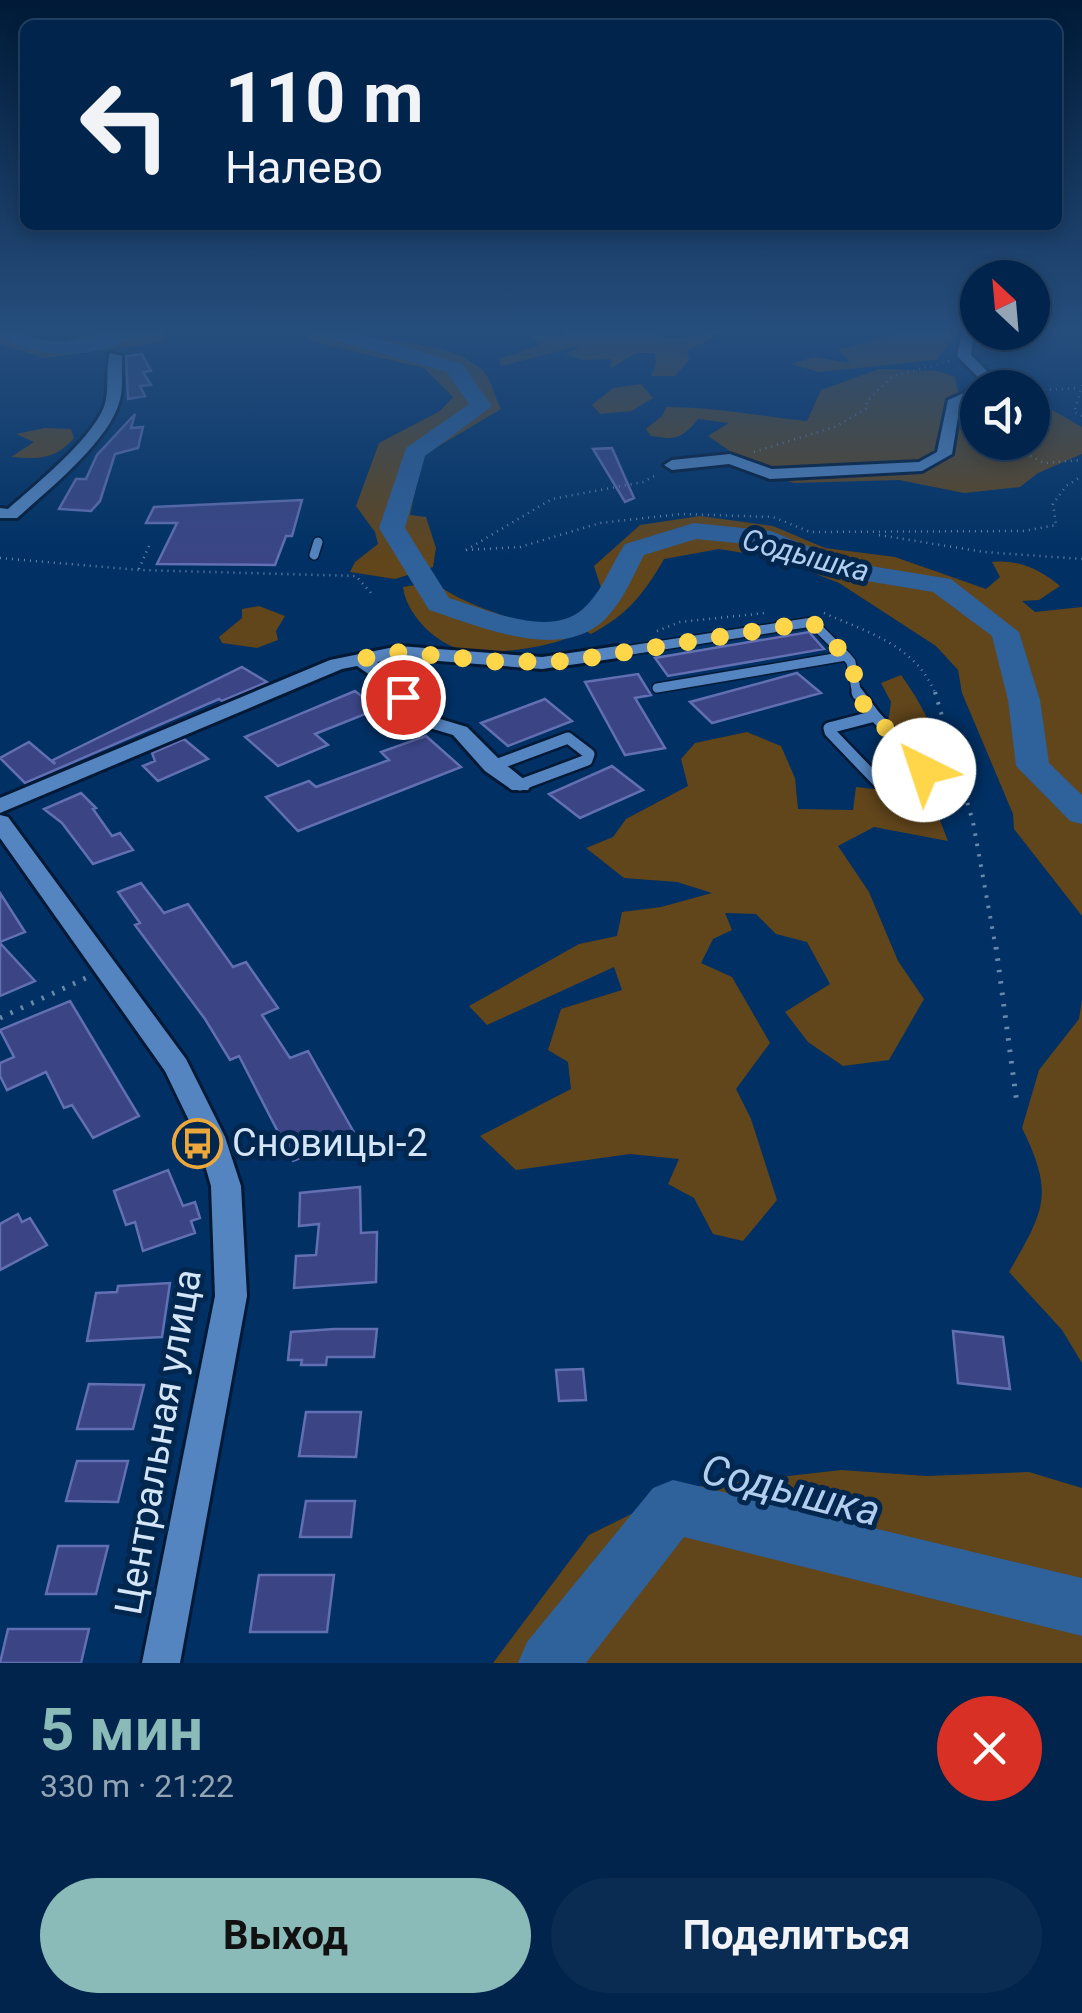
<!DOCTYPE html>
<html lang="ru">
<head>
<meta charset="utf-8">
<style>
	:root { --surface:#00244b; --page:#0a2c52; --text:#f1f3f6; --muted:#95a4b5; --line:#224163; --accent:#8bbbb9 }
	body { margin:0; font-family:Roboto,sans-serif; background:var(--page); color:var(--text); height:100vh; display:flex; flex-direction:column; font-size:38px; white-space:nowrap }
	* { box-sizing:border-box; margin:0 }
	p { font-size:32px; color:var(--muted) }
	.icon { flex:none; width:55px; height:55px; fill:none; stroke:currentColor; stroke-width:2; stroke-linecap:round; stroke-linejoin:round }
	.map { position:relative; height:1663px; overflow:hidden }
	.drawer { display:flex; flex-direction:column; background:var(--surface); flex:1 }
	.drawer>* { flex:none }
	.hud { position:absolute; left:20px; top:20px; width:1042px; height:210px; border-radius:15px; box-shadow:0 5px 15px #0003,0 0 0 2px var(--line); background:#00244b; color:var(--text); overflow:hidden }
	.needle { width:65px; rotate:334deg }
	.buttons { position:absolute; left:960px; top:260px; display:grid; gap:20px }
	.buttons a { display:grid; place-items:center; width:90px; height:90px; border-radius:50%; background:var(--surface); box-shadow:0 5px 15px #0003,0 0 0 2px var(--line); font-size:50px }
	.pin { position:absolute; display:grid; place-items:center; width:85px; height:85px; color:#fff; margin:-42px; border:5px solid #fff; border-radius:50%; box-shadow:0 2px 10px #0007 }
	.me { position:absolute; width:110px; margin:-55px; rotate:319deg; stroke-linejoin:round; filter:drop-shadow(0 0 8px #0008) }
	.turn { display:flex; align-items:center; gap:35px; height:210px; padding:0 40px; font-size:45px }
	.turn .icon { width:130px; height:130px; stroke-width:2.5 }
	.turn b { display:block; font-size:70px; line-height:85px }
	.round { display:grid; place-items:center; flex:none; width:105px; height:105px; border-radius:52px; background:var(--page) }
	.overview { display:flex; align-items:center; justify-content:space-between; height:170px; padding:0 40px }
	h1 { font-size:60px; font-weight:700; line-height:75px; color:var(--accent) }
	.action { display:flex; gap:20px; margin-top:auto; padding:20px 40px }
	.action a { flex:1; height:115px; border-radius:60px; background:var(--accent); color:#111; font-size:40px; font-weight:700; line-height:115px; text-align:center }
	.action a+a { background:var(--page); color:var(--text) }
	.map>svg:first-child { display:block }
	.green { fill:#61451b }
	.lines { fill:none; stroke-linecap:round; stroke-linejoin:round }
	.river { fill:#2f619b; fill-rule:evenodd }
	.building { fill:#3b4586; stroke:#626fb2; stroke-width:2.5 }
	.service-far1-casing { stroke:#021935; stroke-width:12 }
	.service-casing { stroke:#021935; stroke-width:16 }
	.minor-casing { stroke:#021935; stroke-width:6 }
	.path-far2 { stroke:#6888ac; stroke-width:2.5; stroke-dasharray:1 5; stroke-linecap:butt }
	.path-far1 { stroke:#6888ac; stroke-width:4; stroke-dasharray:2.5 8; stroke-linecap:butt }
	.path { stroke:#6888ac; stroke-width:5; stroke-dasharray:2.5 9; stroke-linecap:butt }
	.service-far1 { stroke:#5485c0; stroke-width:9 }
	.service { stroke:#5485c0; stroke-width:11 }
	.minor { fill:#5485c0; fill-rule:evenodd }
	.route { stroke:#ffd54a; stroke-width:18; stroke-dasharray:0 32.4 }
	.labels { text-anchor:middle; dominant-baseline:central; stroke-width:10; stroke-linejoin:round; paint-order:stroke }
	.far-water-label { font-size:30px; font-style:italic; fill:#b2cdee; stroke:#02274f }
	.near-poi-label { font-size:38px; fill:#d5e5f8; stroke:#02274f; text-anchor:start }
	.near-street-label { font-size:38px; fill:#d5e5f8; stroke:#02274f }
	.near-water-label { font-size:42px; font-style:italic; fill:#b2cdee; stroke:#02274f }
</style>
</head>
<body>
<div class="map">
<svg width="1082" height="1663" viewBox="0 0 1082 1663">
	<rect width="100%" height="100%" fill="#003064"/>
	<path class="green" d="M0 328H29L23 330 27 337 60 343 111 328H168L162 342 45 358 0 344Z
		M301 328H347L344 331C388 346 441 338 479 367 491 376 494 396 501 409L422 456 410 515 426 517 436 548 433 567 395 579 350 572 355 562 378 544 375 532 356 506 379 443 440 411 453 397 424 368 310 341Z
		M565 328H659L652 332C673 349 705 328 731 328L687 351 689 360 675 376H651L656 364 655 353H636L610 369 611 359 582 360 566 354 582 345 501 366 499 359 540 345 527 334 566 337Z
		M874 328H962L936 360 819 372 791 364 814 357 850 363 839 349 899 333Z
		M879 369 938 371 955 377 959 395 968 398 977 396 978 442H1032L1033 399 1082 427V454L1038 473 1020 487 964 493 899 480 794 483 762 473 708 436 729 423 698 419C682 439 675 440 651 436L646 429 662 416 666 407C714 407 759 416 807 421L821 390Z
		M641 384 653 398 632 411 600 414 592 405 613 388Z
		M45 428 71 429 74 438C55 460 38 459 11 457L34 442 16 434Z
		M700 516 773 526 825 548 895 557 986 589 1000 577 992 562C1018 559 1041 570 1060 586L1039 600 1022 601 1035 612 1082 607V916L1014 829 1013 814 962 693 958 670 936 646 839 583 775 558 719 549 664 559C644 594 627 615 591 634L582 629 609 613 594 566 640 525Z
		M433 582C471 610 526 622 573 636 546 648 495 655 465 650 437 646 406 614 403 587Z
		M259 606 285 616 276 631 278 640 257 648 222 643 219 637 242 618V609Z
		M901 675C927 710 942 749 956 790L939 818 948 841 874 827 838 846 869 892 898 961 924 999 889 1060 843 1066 808 1042 785 1012 830 984 807 942 776 934 756 914 725 913 732 930 713 939 701 963 732 977 770 1043 736 1089 751 1119 777 1200 743 1241 713 1234 694 1198 668 1184 679 1159 630 1154 516 1170 480 1136 571 1089 568 1062 548 1050 561 1009 622 990 614 967 487 1025 469 1006 579 944 617 936 622 912 661 907 712 893 677 882 624 878 586 848 613 837 626 819 688 786 681 759 695 743 747 732 781 746 795 778 798 809 853 810 856 787 901 792 947 777 918 741 888 723 891 702 881 683Z
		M1082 1000V1363L1062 1330 1009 1272C1044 1211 1055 1195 1022 1128L1039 1070 1079 1019Z
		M841 1470 927 1476 1029 1472 1082 1488V1663H493L589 1535 684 1488Z"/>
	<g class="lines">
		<path class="river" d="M2 328H22L19 331C61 357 103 326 146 328 114 359 35 362 0 336Z
			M321 328H341L462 364 492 406 425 456 405 528 449 598C489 610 555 642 588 604 604 587 612 563 625 544L694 523 771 531 846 562 951 579 1019 632 1040 700 1049 763 1082 795V824L1070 821 1016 766 1008 700 992 636 933 592 830 575 766 546 696 539 644 555C633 576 624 599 608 616 565 665 479 626 429 610L379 528 406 448 469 404 447 372 324 337Z
			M673 1480 1082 1578V1636L684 1537 586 1663H518L527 1642 653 1488Z"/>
	</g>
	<path class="building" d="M142 354 151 371 143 372 151 385 140 386 145 396 128 399 126 356Z
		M135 414 131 428 143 427 138 448 115 454 100 501 91 511 59 509 76 479H86L97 455Z
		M612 448 634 498 625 502 593 449Z
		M302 500 292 536H286L275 565 157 564 177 523H146L154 507Z
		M809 632 824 649 668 676 655 658Z
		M242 667 267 682 222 701 219 699 25 783 0 758 29 742 55 764 53 760Z
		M797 673 821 693 712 723 690 702Z
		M638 674 651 695 635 698 665 748 625 755 585 682Z
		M355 691 378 709 315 734 328 745 278 766 245 737Z
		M545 699 572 721 508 746 481 723Z
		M426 736 461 767 298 831 266 797 309 781 316 787 389 760 381 752Z
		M184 739 208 759 158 781 143 766 155 761 152 753Z
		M612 766 643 790 580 818 549 794Z
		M81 793 96 808 93 809 112 836 120 833 133 850 93 864 62 823 44 809Z
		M141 883 164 913 188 904 233 967 246 962 278 1008 262 1015 290 1058 308 1051 356 1136 293 1161 239 1056 230 1060 205 1019 135 925 140 923 118 892Z
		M0 893 25 932 0 942Z
		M0 943 35 981 0 996Z
		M70 1001 139 1116 93 1138 72 1105 64 1108 46 1072 7 1090 0 1076V1063L14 1057 0 1030Z
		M168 1170 183 1206 195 1202 200 1218 191 1221 195 1233 143 1251 135 1222 126 1225 114 1191Z
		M360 1187 361 1233 377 1232 376 1282 294 1288 296 1256 316 1255 319 1224 299 1226 300 1193Z
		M18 1214 22 1222 30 1218 47 1245 0 1270V1224Z
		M170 1283 162 1337 87 1341 96 1293 117 1292 118 1286Z
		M334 1329H377L374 1357H327L326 1365H301L302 1360H288L291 1332Z
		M953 1331 1003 1337 1010 1389 958 1383Z
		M583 1369 586 1400 559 1401 556 1370Z
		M89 1384 144 1385 133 1429H77Z
		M306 1412H361L356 1457 299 1456Z
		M77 1461H128L118 1502 66 1501Z
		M306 1501H355L351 1537H300Z
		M58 1546H108L96 1594H46Z
		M259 1575H334L327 1632H250Z
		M8 1629H89L81 1663H0Z"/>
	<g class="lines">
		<defs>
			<path id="service-far1" d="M314 555 318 542
				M618 652 812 622 846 656 657 688
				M846 656 851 662 857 695"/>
			<path id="service" d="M857 692 875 716
				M875 716 924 770 877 781 830 732 829 728Z
				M493 766 568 738 589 754 587 760 520 785"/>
			<path id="minor" d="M971 328H978L980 332 973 338 971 355 998 382 992 388H978V397L960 405 952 454 922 471 770 479 729 464 672 470 664 465 672 460 730 454 772 469 919 462 937 452 948 400 976 388 983 382 957 356 961 337Z
				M110 353 122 356C121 371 124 388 119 403 108 442 47 491 17 518H0V508L8 509C36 484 89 442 104 407 110 390 105 370 110 353Z
				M399 646 542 657 618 646 628 652 618 658 542 669 399 658 377 662 398 677 427 715 467 727 501 761 531 785 528 790H512L485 771 453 735 413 723 384 685 357 666 342 669 0 813V798L330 660Z
				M0 815 8 817 186 1059 225 1137 241 1186 247 1296 180 1663H142L215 1296 211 1186 197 1137 165 1071 0 838Z"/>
		</defs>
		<use href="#service-far1" class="service-far1-casing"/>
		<use href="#service" class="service-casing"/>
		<use href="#minor" class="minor-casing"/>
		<path class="path-far2" d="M1082 385 1074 412 1082 416
			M1032 391 1078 388
			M1004 442 1044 463 1082 460
			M754 452 837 426 867 408V401L893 376 950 361
			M879 535 984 552 1082 559
			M466 550 520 547 600 523 681 514 773 517 810 532 1024 531 1056 525 1053 504 1066 486 1082 476
			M466 550 552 499 643 482 658 474
			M0 558 139 570 356 576 371 593
			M139 569 149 546
			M824 613C869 633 916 645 936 695
			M657 631 680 622 765 613"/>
		<path class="path-far1" d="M935 692 973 822 996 949"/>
		<path class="path" d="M996 947 1017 1104
			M0 1018 88 977"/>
		<use href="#service-far1" class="service-far1"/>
		<use href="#service" class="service"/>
		<use href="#minor" class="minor"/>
	</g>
	<linearGradient id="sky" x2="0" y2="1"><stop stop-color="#001a37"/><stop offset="0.59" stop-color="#264e7d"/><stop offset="1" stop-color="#264e7d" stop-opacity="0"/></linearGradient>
	<rect width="1082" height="560" fill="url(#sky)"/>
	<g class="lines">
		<path class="route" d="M403 697 391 680 360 659 400 652 501 662 570 661 812 622 852 662 858 698 924 770"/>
	</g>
	<defs>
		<symbol id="bus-ring" viewBox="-11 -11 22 22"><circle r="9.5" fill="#02274f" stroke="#eda83c" stroke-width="1.5"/><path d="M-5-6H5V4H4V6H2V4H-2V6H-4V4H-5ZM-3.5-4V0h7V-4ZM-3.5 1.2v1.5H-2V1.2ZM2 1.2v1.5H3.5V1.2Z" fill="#eda83c"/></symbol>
	</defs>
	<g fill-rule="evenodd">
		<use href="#bus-ring" x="170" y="1116" width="55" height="55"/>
	</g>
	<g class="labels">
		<g class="far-water-label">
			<text transform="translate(806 555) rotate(15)">Содышка</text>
		</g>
		<g class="near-poi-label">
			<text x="232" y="1143">Сновицы-2</text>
		</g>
		<g class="near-street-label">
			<text transform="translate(158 1442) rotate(-80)">Центральная улица</text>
		</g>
		<g class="near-water-label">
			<text transform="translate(791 1490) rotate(14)">Содышка</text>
		</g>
	</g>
</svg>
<div class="buttons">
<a><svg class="needle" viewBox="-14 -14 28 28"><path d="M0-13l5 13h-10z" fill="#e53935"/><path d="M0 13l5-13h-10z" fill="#95a4b5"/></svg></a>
<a><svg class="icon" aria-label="sound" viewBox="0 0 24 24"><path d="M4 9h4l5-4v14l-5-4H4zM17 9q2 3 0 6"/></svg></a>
</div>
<div class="pin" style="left:403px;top:697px;background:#d93025"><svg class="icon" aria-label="arrive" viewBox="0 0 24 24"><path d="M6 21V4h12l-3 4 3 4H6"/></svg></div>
<svg class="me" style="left:924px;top:770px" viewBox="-20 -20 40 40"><circle r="19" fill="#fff"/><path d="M0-13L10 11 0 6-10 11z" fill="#ffd54a"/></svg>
<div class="hud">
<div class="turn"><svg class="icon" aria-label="left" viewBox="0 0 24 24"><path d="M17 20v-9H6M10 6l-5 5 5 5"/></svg><div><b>110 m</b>Налево</div></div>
</div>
</div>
<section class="drawer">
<div class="overview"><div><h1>5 мин</h1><p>330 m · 21:22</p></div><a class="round" style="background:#d93025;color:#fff"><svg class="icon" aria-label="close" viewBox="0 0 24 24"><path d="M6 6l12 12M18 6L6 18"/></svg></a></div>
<div class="action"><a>Выход</a><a>Поделиться</a></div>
</section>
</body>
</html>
